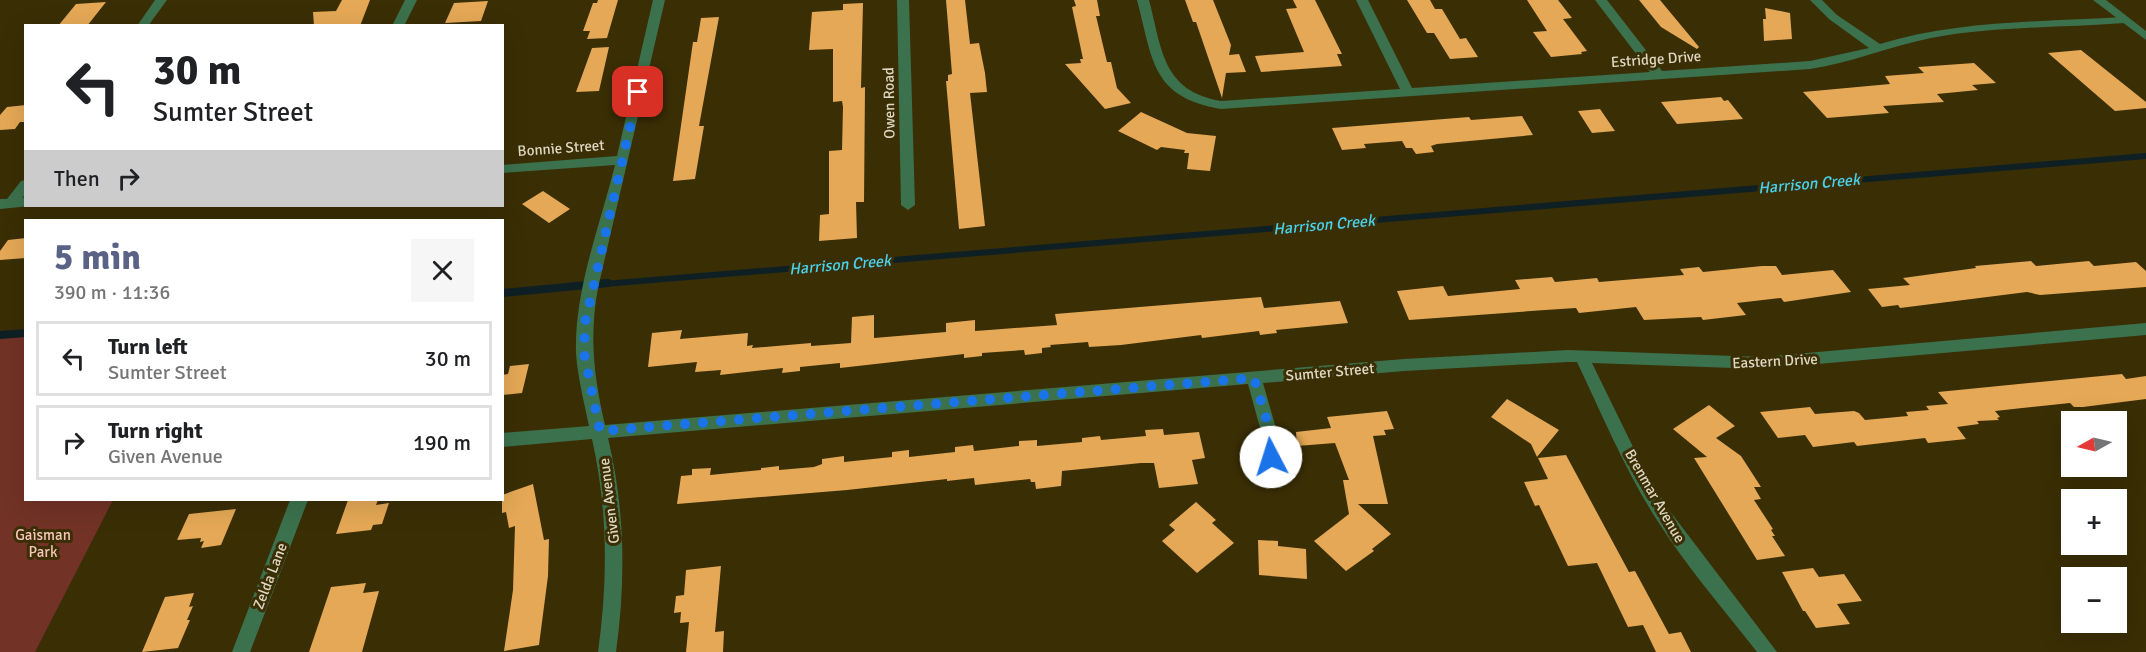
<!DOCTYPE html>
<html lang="en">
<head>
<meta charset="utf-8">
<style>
	:root { --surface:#fff; --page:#f6f6f6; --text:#202124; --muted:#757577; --line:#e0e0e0; --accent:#5a6386 }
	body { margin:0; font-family:Signika,sans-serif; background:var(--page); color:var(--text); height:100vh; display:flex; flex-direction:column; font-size:22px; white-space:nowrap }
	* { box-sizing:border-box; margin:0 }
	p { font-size:20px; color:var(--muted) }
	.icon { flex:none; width:33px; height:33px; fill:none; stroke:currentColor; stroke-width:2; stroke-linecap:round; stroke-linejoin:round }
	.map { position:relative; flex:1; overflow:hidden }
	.details { position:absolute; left:24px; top:219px; width:480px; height:282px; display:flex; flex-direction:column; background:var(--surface); border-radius:0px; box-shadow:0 6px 24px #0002 }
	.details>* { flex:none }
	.banner { position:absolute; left:24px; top:24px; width:480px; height:183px; border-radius:0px; box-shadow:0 6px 24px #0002; background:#fff; color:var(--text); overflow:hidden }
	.needle { width:39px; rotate:262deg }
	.controls { position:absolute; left:2061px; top:411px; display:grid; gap:12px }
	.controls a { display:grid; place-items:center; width:66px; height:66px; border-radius:0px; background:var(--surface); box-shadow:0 6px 24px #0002; font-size:30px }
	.pin { position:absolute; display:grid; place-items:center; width:51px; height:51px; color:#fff; margin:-26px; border-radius:12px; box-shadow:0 3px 9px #0006 }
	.me { position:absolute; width:66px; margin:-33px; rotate:355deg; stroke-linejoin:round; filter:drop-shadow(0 0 4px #0008) }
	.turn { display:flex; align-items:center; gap:21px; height:126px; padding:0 30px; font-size:27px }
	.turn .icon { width:78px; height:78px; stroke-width:2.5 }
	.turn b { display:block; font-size:42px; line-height:51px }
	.then { display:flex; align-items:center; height:57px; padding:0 30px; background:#0003; gap:12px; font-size:22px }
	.round { display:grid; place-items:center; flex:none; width:63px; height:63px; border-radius:0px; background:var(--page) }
	.head { display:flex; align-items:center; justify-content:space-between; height:102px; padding:0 30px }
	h1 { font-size:36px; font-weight:700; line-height:45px; color:var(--accent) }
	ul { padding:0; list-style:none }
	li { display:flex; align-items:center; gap:18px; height:75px; margin:0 12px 9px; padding:0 18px; border:3px solid var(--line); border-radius:0px }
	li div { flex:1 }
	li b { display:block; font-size:22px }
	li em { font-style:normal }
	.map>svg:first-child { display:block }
	.green { fill:#723226 }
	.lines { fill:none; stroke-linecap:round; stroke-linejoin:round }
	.stream-far1 { stroke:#0f2024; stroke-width:6 }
	.stream { stroke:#0f2024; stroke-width:8 }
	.building { fill:#e4a856 }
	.minor { fill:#3c714d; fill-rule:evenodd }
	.tertiary { fill:#3c714d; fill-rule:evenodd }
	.route { stroke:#1a73e8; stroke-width:10; stroke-dasharray:0 18 }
	.labels { text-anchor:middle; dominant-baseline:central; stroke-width:6; stroke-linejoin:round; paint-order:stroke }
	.street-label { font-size:15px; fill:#ded7c2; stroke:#3a2e05 }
	.park-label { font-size:15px; fill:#f8c5ba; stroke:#3a2e05 }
	.water-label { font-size:16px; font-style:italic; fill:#48d2ec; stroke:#3a2e05 }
</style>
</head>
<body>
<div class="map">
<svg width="2146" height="652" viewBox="0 0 2146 652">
	<rect width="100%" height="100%" fill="#3a2e05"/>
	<path class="green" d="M25 332 26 500H113L35 652H0V334Z"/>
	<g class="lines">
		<path class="stream-far1" d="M592 285 2146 156"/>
		<path class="stream" d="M502 293 608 283
			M0 335 26 333"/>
	</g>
	<path class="building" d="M342 0H370L360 26H314L313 12 336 11Z
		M598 0H618L607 38 587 39 590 31H583L593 3H597Z
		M946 0H965L970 44 979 43 985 73 987 92 970 93 985 226 959 229 946 81H948V75L952 74Z
		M1074 0H1097L1100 16H1096L1107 62H1111L1117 88 1131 103 1105 109 1065 64 1081 63 1080 59H1083L1072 7 1076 6Z
		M1185 0H1213L1231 45 1229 55 1239 54 1246 72 1226 73 1222 98 1196 22H1193Z
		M1293 0H1315L1342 54H1337L1342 66 1261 72 1255 56 1304 52 1286 9 1297 8Z
		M1407 0H1430L1435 9H1442L1460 39 1466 38 1478 57 1450 59 1434 33H1427Z
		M1527 0H1558L1572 18 1563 19 1587 51 1581 52 1582 54 1551 57 1533 32 1547 31Z
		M1639 0H1660L1699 47 1697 49 1661 27Z
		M488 1 481 21 445 23 454 3Z
		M106 2 87 26H58L76 4Z
		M863 3 861 88 865 87 864 202H856L857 238 819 241 820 215 829 214V151L842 150 843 107 842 101 833 102V49L809 50 812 12 843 10V4Z
		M1765 8 1790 13 1792 39 1764 41 1763 19H1766Z
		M719 17 699 126H704L695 179 673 181 693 42H697L701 18Z
		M609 47 599 91 576 92 592 48Z
		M2081 50 2146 102V108L2115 111 2048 53Z
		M1974 63 1996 83 1972 85 1978 90 1937 94 1944 102 1883 106 1889 113 1827 118 1803 92 1890 84 1885 76 1924 73 1918 67Z
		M1721 97 1724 101 1728 100 1743 119 1677 124 1661 102Z
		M26 105V122H20L15 129 0 130V115L7 107Z
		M1600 109 1615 131 1592 133 1578 111Z
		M1141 112 1187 133 1216 136 1210 171 1187 169 1189 153H1184L1185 150 1161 147 1157 150 1118 131Z
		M1522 116 1533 135 1437 144 1431 146 1434 152 1416 154 1412 148H1406L1402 141 1364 144 1366 148 1342 150 1332 128 1469 117 1471 120Z
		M543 191 570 209 549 223 522 204Z
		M26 238V258L0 260V251L8 240Z
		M2031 261 2036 266 2089 261 2094 266 2136 262 2146 271V287L2040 295 2027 292 1900 308 1898 305 1882 307 1868 289 1910 285 1903 278 1976 268 1975 266Z
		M1762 266H1776L1782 275 1833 270 1851 292 1784 302 1781 298 1737 303 1746 315 1703 320 1701 317 1644 320 1636 307 1579 313 1576 308 1545 310 1409 320 1397 291 1443 286 1448 296 1520 289 1515 280 1552 277 1555 282 1597 278 1599 282 1684 275 1680 269 1699 267 1703 272Z
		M1261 297 1264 308 1340 301 1348 323 1276 330 1277 333 1260 335 1259 331 1202 338 1201 335 1121 345 1089 347 1088 342 1050 345 1051 347 1042 348V353L1025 355 1024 350 982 353V356L964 358V354L840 368V363L800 367V371L782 373 783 368 720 375 721 370 695 372 697 362 648 367 652 333 682 330 680 339 748 333 747 346 753 345 752 348 811 343V346L851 343 852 317 874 315V338L946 332V323L975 320V331L989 330 1057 325 1055 314Z
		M529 364 522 393 502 395V375L508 374 510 366Z
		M2122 374 2126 379 2146 376V399L2083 407H2074L2070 403 1995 411 2000 417 1997 418 1999 420 1977 421 1979 424 1957 427 1966 439 1928 443 1925 438 1857 446 1854 442 1813 447 1805 435 1778 438 1760 412 1810 407 1815 414 1854 411 1859 413 1865 420 1908 416 1906 412 1929 410 1926 406 1948 404 1938 392Z
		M1507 399 1559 430 1537 457 1531 444 1491 417Z
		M1709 405 1735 426 1716 438 1741 456 1761 487H1754L1761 499 1754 500 1773 529 1771 530 1775 536H1772L1785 556 1757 560 1694 458 1707 457 1673 429Z
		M1387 411 1394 429 1384 430 1386 435 1373 436 1388 504H1358L1391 534 1372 549 1374 551 1346 571 1314 541 1349 514 1343 480H1349L1335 443 1297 446 1296 432 1331 428 1327 417Z
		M1163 429 1164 435 1199 432 1205 458 1192 460 1198 484 1159 488 1154 463H1141L1062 471 1061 486 1036 489 1035 482H1031L1030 479 975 485 974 478 947 481V479L847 490 677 504 681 476 692 475V469L711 468 710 475 761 470V468L779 466V470L814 467 822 464V459L844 456V462L892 457V452L909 450V457L955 452V447L973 445 974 451 1019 446V441L1037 440V446L1082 442V438L1100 436 1101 440 1146 436 1145 430Z
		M1566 455 1629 572 1635 571 1669 634 1681 632 1691 652H1656L1643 625 1628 627 1597 563 1568 566 1539 505 1535 506 1524 482 1548 479 1538 458Z
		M533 484 544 540 549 539 548 576 539 645 504 651 513 590 515 526 509 528 506 512 502 513V495Z
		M348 500H378L376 505 389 503 382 524 373 525 371 530 336 534Z
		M1196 502 1216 520 1212 523 1234 543 1197 573 1162 541 1175 530 1169 525Z
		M236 509 221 545 201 548 204 541 200 542 201 538 177 540 189 514Z
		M1258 540 1278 541V546L1306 549 1307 579 1259 575Z
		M721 566 715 632 724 631 723 652H686L689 622 680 623 681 612 674 613 676 596 684 595 686 570Z
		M1813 568 1819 577 1844 574 1862 601 1837 604 1850 624 1816 628 1805 611H1803L1782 572Z
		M366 583 363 593 379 591 362 652H309L331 587Z
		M194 593 189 607 193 606 187 620H190L178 648 142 652 165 597Z"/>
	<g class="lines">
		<path class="minor" d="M155 0H167L148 26H137Z
			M405 0H417L404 26H392Z
			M653 0H665L598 288C589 336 594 378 605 425L1404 359 1568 350 1762 357 2146 323V335L1762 369 1592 363 1635 451 1666 506 1777 652H1757C1722 607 1685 565 1655 517 1624 468 1602 414 1577 362H1568L1404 371 1263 383 1281 446 1271 480 1265 482 1259 480 1257 475 1265 446 1248 384 608 438C625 509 626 580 616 652H598C608 581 608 510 592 439L502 447V433L589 426C584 402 578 378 576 354 574 290 600 226 615 165L502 173V165L617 156Z
			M897 0H909L915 205 908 210 901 205Z
			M1137 0H1149C1162 49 1162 91 1221 101L1400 89 1356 0H1368L1412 88 1650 72 1595 0H1607L1662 71 1810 61 1869 48 1829 19 1810 0H1822L1837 15 1880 44C1959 20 2042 22 2124 17L2130 20 2124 23C2060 28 1994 26 1931 38 1890 46 1851 63 1810 69L1221 109C1151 97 1153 60 1137 0Z
			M26 180V194L22 198 26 197V206H30L0 209V199H7L21 181Z
			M290 500H308L250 652H232Z"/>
		<path class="tertiary" d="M2093 0H2106L2146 31V40Z"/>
	</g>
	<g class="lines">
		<path class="route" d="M638 92 585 323 584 353 600 431 1254 378 1271 434V457"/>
	</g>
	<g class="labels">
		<g class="street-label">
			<text transform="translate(1656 59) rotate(-4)">Estridge Drive</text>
			<text transform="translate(889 103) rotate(-91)">Owen Road</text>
			<text transform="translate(561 148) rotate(-4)">Bonnie Street</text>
			<text transform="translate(1775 361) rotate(-3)">Eastern Drive</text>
			<text transform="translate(1330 372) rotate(-5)">Sumter Street</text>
			<text transform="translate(1655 496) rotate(60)">Brenmar Avenue</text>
			<text transform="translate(609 501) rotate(-97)">Given Avenue</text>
			<text transform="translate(270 576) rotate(-69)">Zelda Lane</text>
		</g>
		<g class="park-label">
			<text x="43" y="535">Gaisman<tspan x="43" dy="17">Park</tspan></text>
		</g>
		<g class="water-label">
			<text transform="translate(1809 184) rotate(-5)">Harrison Creek</text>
			<text transform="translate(1324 225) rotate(-5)">Harrison Creek</text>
			<text transform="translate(840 265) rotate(-5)">Harrison Creek</text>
		</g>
	</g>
</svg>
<div class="controls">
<a><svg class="needle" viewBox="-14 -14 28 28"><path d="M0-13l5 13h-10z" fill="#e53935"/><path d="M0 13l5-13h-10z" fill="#757577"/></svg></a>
<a>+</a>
<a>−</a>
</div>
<div class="pin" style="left:638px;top:92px;background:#d93025"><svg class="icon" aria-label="arrive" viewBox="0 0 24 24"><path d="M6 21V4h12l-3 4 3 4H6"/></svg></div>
<svg class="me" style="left:1271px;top:457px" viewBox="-20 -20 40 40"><circle r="19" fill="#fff"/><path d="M0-13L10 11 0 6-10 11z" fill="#1a73e8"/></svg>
<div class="banner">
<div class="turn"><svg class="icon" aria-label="left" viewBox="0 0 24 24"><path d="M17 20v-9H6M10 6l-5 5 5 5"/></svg><div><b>30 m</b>Sumter Street</div></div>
<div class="then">Then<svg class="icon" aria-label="right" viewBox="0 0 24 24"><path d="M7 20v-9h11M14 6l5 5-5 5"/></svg></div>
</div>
<section class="details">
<div class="head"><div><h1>5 min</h1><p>390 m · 11:36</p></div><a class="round"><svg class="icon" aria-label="close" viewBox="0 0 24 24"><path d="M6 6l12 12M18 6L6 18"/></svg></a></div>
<ul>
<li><svg class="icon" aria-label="left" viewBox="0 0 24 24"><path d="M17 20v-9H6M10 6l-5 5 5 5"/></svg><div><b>Turn left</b><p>Sumter Street</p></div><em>30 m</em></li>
<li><svg class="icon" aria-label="right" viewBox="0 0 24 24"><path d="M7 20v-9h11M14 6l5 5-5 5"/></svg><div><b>Turn right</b><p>Given Avenue</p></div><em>190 m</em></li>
</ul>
</section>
</div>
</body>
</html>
